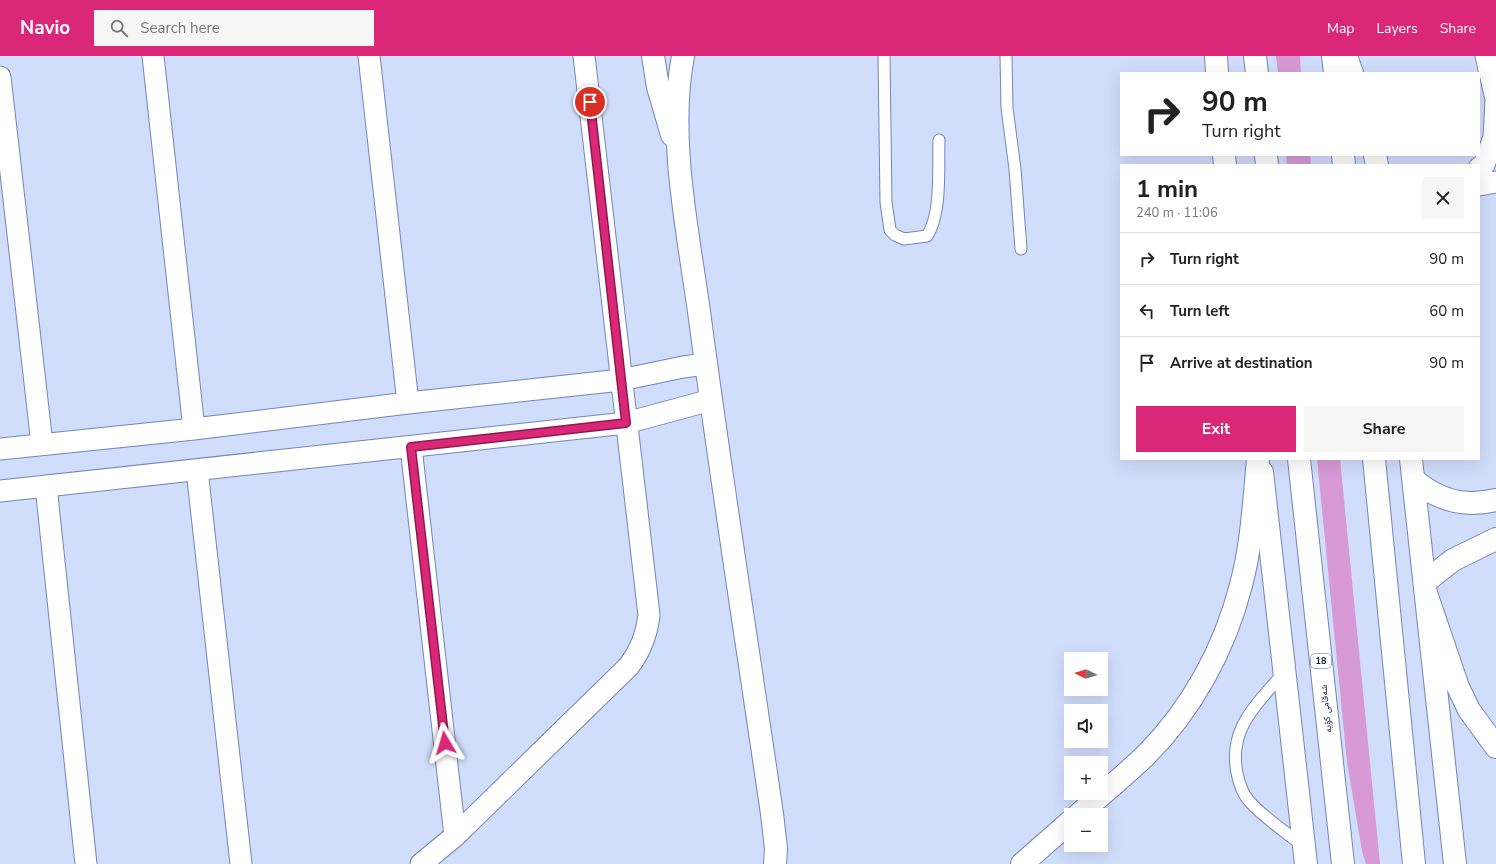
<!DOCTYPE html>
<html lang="en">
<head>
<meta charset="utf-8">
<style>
	:root { --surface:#fff; --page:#f6f6f6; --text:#222; --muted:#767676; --line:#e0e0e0; --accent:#db2777 }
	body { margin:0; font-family:"Nunito Sans","Noto Naskh Arabic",sans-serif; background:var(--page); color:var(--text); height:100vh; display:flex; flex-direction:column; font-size:15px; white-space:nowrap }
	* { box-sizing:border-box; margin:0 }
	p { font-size:13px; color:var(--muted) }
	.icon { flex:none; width:22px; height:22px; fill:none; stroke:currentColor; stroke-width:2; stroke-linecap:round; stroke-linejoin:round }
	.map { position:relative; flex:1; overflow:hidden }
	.side { position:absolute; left:1120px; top:108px; width:360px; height:296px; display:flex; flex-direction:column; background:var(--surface); border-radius:0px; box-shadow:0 4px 16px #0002 }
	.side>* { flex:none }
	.banner { position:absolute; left:1120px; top:16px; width:360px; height:84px; border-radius:0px; box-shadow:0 4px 16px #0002; background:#fff; color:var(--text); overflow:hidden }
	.needle { width:26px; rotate:275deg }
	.fabs { position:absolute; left:1064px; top:596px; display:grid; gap:8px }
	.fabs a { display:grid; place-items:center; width:44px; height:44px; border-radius:0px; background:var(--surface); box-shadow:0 4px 16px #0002; font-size:20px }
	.pin { position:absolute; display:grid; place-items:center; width:34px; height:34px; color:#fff; margin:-17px; border:2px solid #fff; border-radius:50%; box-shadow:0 1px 4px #0007 }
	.me { position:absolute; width:44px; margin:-22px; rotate:353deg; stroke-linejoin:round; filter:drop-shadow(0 0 3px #0008) }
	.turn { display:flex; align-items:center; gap:14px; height:84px; padding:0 16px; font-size:18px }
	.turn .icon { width:52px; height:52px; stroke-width:2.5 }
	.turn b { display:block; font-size:28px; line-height:34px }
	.round { display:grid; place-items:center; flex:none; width:42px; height:42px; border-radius:0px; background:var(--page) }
	.headline { display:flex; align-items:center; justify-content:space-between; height:68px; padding:0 16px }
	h1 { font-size:24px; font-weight:700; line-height:30px }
	.primary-button { display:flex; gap:8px; margin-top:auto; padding:8px 16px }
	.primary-button a { flex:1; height:46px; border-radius:0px; background:var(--accent); color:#fff; font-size:16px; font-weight:700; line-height:46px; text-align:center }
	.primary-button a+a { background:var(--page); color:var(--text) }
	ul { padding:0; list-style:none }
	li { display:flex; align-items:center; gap:12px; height:52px; padding:0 16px; border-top:1px solid var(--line) }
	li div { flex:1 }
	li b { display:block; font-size:15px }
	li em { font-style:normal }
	header { display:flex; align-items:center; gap:24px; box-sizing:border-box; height:56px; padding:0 20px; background:var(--accent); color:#fff }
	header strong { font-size:19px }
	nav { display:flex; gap:22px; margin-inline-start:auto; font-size:14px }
	.search { width:280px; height:36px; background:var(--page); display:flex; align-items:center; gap:10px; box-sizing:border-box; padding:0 14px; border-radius:0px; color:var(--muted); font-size:15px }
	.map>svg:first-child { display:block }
	.green { fill:#d79ad6 }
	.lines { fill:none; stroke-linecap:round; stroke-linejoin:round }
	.service-casing { stroke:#7385b3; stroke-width:13 }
	.minor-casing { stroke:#7385b3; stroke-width:23 }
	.tertiary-casing { stroke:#7385b3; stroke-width:24 }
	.trunk-casing { stroke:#7385b3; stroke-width:24 }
	.motorway-casing { stroke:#7385b3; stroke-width:24 }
	.service { stroke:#fff; stroke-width:11 }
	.minor { stroke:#fff; stroke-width:21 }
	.tertiary { stroke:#fff; stroke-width:22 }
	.trunk { stroke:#fff; stroke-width:22 }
	.motorway { stroke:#fff; stroke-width:22 }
	.route-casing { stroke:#8e194d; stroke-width:10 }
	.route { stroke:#db2777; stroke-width:7 }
	.labels { text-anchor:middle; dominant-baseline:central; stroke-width:4; stroke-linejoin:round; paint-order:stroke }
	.shield { fill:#fefefe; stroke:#575c68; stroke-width:1 }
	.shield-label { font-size:9px; font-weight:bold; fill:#101728 }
	.street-label { font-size:10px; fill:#101728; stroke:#fefefe }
</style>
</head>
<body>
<header>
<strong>Navio</strong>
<div class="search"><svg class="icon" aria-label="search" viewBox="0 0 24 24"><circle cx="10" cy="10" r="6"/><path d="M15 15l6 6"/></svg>Search here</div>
<nav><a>Map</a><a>Layers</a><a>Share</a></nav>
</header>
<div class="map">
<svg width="1496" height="808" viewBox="0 0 1496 808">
	<rect width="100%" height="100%" fill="#d0ddfb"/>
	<path class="green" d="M1276 0H1300L1301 17H1278Z
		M1286 99H1310L1311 109H1287Z
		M1317 403H1340L1380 808H1366L1362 795 1347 706Z"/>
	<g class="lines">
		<defs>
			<path id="service" d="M884 0 886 146 890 174 895 179 904 183 927 180C942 158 938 111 939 84
				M1006 0 1007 52 1015 113 1021 193
				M1284 616C1258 648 1228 671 1237 717 1239 727 1242 737 1249 745 1264 762 1286 776 1303 790"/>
			<path id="minor" d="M153 0 194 373
				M369 0 408 347
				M0 21 42 388
				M1479 112 1484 109 1494 81 1496 43 1486 0
				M1479 129 1496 126
				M411 391 455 780
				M0 393 194 373 408 347 621 324 683 311 706 308
				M197 414 241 808
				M46 430 86 808
				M0 435 626 367 711 344
				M421 808 455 780 629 610C641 594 647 578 649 559L584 0"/>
			<path id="tertiary" d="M653 0 658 31 672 79
				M683 0C667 83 689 180 700 263 722 429 748 593 772 758L776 792 775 808
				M1414 424C1438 444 1464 452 1496 444
				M1425 526 1453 504 1496 483"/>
			<path id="trunk" d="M1216 0 1217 17
				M1255 0 1257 17
				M1333 0 1335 17
				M1346 0 1352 17
				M1224 99 1225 109
				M1266 99 1267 109
				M1343 99 1344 109
				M1375 99 1377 109
				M1299 403 1343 808
				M1374 403 1414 808
				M1411 403 1455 808
				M1262 416 1306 808"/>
			<path id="motorway" d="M1426 537 1458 631 1469 654 1496 691
				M1078 759C1101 739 1124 720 1146 699 1192 653 1225 592 1241 529 1252 488 1254 445 1258 403
				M1022 808 1071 765"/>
		</defs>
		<use href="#service" class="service-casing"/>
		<use href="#minor" class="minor-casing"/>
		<use href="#tertiary" class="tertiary-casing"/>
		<use href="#trunk" class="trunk-casing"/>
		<use href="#motorway" class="motorway-casing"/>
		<use href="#service" class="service"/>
		<use href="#minor" class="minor"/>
		<use href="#tertiary" class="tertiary"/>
		<use href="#trunk" class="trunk"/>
		<use href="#motorway" class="motorway"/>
	</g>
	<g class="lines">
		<defs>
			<path id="route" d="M445 687 411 391 626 367 590 46"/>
		</defs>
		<use href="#route" class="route-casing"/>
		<use href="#route" class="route"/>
	</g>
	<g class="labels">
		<rect class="shield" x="1311" y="598" width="20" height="14" rx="3"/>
		<g class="shield-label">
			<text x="1321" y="605">18</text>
		</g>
		<g class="street-label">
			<text transform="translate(1326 653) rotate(-96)">شەقامی کۆیە</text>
		</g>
	</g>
</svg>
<div class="fabs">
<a><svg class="needle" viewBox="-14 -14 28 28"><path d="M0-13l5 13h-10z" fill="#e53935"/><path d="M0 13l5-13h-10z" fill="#767676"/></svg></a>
<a><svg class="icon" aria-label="sound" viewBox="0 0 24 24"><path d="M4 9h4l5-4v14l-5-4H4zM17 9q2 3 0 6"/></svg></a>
<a>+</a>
<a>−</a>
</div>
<div class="pin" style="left:590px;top:46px;background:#d93025"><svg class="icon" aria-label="arrive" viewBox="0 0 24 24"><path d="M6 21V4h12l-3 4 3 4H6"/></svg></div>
<svg class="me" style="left:445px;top:687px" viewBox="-20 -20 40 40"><path d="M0-17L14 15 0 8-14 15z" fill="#db2777" stroke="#fff" stroke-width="4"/></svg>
<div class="banner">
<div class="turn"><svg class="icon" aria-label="right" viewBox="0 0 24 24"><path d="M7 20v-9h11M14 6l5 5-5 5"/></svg><div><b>90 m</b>Turn right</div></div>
</div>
<section class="side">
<div class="headline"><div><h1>1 min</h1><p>240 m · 11:06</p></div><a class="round"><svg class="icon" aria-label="close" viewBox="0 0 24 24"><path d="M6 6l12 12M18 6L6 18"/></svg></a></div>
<ul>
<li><svg class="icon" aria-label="right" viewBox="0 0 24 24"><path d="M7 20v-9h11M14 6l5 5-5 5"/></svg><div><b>Turn right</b></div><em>90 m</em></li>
<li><svg class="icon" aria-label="left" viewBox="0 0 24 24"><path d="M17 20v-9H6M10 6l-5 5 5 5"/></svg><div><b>Turn left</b></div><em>60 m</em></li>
<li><svg class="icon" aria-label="arrive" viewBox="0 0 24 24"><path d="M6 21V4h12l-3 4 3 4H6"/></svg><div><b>Arrive at destination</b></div><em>90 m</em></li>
</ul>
<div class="primary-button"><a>Exit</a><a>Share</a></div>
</section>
</div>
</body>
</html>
